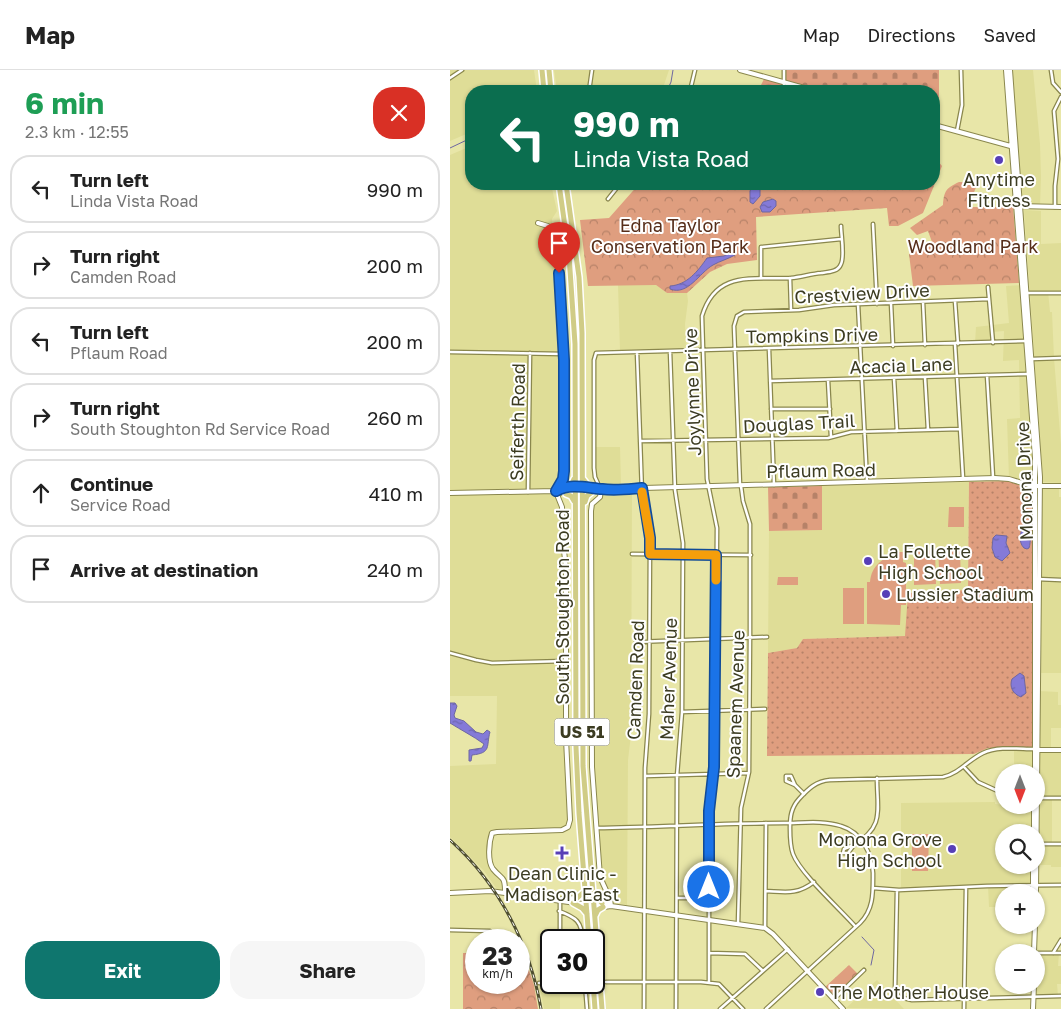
<!DOCTYPE html>
<html lang="en">
<head>
<meta charset="utf-8">
<style>
	:root { --surface:#fff; --page:#f6f6f6; --text:#222; --muted:#767676; --line:#e0e0e0; --accent:#0f766e }
	body { margin:0; font-family:"Golos Text",sans-serif; background:var(--page); color:var(--text); height:100vh; display:flex; flex-direction:column; font-size:19px; white-space:nowrap }
	* { box-sizing:border-box; margin:0 }
	p { font-size:16px; color:var(--muted) }
	.icon { flex:none; width:28px; height:28px; fill:none; stroke:currentColor; stroke-width:2; stroke-linecap:round; stroke-linejoin:round }
	.map { position:relative; flex:1; overflow:hidden }
	.drawer { display:flex; flex-direction:column; background:var(--surface); width:450px }
	.drawer>* { flex:none }
	.banner { position:absolute; left:15px; top:15px; width:475px; height:105px; border-radius:20px; box-shadow:0 1px 4px #0004; background:#0b6e4f; color:#fff; overflow:hidden }
	.needle { width:32px; rotate:180deg }
	.buttons { position:absolute; left:545px; top:694px; display:grid; gap:10px }
	.buttons a { display:grid; place-items:center; width:50px; height:50px; border-radius:50%; background:var(--surface); box-shadow:0 1px 4px #0004; font-size:25px }
	.speed { position:absolute; left:15px; top:859px; display:flex; gap:10px; font-size:25px; font-weight:700; text-align:center }
	.speed>* { display:grid; place-content:center; width:65px; height:65px; border-radius:50%; background:var(--surface); box-shadow:0 1px 4px #0004; line-height:1 }
	.speed small { font-size:12px; font-weight:400 }
	.speed .limit { border:2px solid #111; border-radius:8px; background:#fff; color:#111 }
	.pin { position:absolute; display:grid; place-items:center; width:42px; height:42px; color:#fff; margin:-51px -21px; border-radius:50% 50% 50% 0; rotate:-45deg; box-shadow:0 0 5px #0007 }
	.pin .icon { rotate:45deg }
	.me { position:absolute; width:55px; margin:-28px; rotate:0deg; stroke-linejoin:round; filter:drop-shadow(0 0 4px #0008) }
	.turn { display:flex; align-items:center; gap:18px; height:105px; padding:0 25px; font-size:22px }
	.turn .icon { width:65px; height:65px; stroke-width:2.5 }
	.turn b { display:block; font-size:35px; line-height:42px }
	.round { display:grid; place-items:center; flex:none; width:52px; height:52px; border-radius:20px; background:var(--page) }
	.headline { display:flex; align-items:center; justify-content:space-between; height:85px; padding:0 25px }
	h1 { font-size:30px; font-weight:700; line-height:38px; color:#1e9e55 }
	.action { display:flex; gap:10px; margin-top:auto; padding:10px 25px }
	.action a { flex:1; height:58px; border-radius:20px; background:var(--accent); color:#fff; font-size:20px; font-weight:700; line-height:58px; text-align:center }
	.action a+a { background:var(--page); color:var(--text) }
	ul { padding:0; list-style:none }
	li { display:flex; align-items:center; gap:15px; height:68px; margin:0 10px 8px; padding:0 15px; border:2px solid var(--line); border-radius:20px }
	li div { flex:1 }
	li b { display:block; font-size:19px }
	li em { font-style:normal }
	header { display:flex; align-items:center; gap:30px; box-sizing:border-box; height:70px; padding:0 25px; background:var(--surface); border-bottom:1px solid var(--line) }
	header strong { font-size:24px }
	nav { display:flex; gap:28px; margin-inline-start:auto; font-size:18px }
	main { display:flex; flex:1; min-height:0 }
	.map>svg:first-child { display:block }
	.built { fill:#dfdd97 }
	.grass { fill:url(#grass-dots) }
	.forest { fill:url(#forest-crowns) }
	.cemetery { fill:url(#cemetery-stones) }
	.pitch { fill:#df9e7f }
	.water { fill:url(#water-ripples); stroke:#6e67a1 }
	.lines { fill:none; stroke-linecap:round; stroke-linejoin:round }
	.stream { stroke:#6e67a1; stroke-width:1 }
	.street-casing { stroke:#8a874d; stroke-width:5 }
	.secondary-casing { stroke:#8a874d; stroke-width:6 }
	.primary-casing { stroke:#fff; stroke-width:8 }
	.street { stroke:#fff; stroke-width:2.5 }
	.secondary { stroke:#fff; stroke-width:4 }
	.primary { stroke:#d0cc86; stroke-width:5 }
	.rail-casing { stroke:#505032; stroke-width:3 }
	.rail { stroke:#fff; stroke-width:1; stroke-dasharray:4; stroke-linecap:butt }
	.route-casing { stroke:#114b97; stroke-width:12 }
	.route { stroke:#1a73e8; stroke-width:9 }
	.slow { stroke:#f59e0b; stroke-width:9 }
	.poi-dot { fill:#573fb7; stroke:#fff; stroke-width:2 }
	.labels { text-anchor:middle; dominant-baseline:central; stroke-width:4; stroke-linejoin:round; paint-order:stroke }
	.shield { fill:#fff; stroke:#767664; stroke-width:1 }
	.shield-label { font-size:16px; font-weight:bold; fill:#3c3c22 }
	.poi-label { font-size:18px; fill:#3c3c22; stroke:#fff; text-anchor:start }
	.park-label { font-size:18px; fill:#572e1a; stroke:#fff }
	.street-label { font-size:18px; fill:#3c3c22; stroke:#fff }
</style>
</head>
<body>
<header>
<strong>Map</strong>
<nav><a>Map</a><a>Directions</a><a>Saved</a></nav>
</header>
<main>
<section class="drawer">
<div class="headline"><div><h1>6 min</h1><p>2.3 km · 12:55</p></div><a class="round" style="background:#d93025;color:#fff"><svg class="icon" aria-label="close" viewBox="0 0 24 24"><path d="M6 6l12 12M18 6L6 18"/></svg></a></div>
<ul>
<li><svg class="icon" aria-label="left" viewBox="0 0 24 24"><path d="M17 20v-9H6M10 6l-5 5 5 5"/></svg><div><b>Turn left</b><p>Linda Vista Road</p></div><em>990 m</em></li>
<li><svg class="icon" aria-label="right" viewBox="0 0 24 24"><path d="M7 20v-9h11M14 6l5 5-5 5"/></svg><div><b>Turn right</b><p>Camden Road</p></div><em>200 m</em></li>
<li><svg class="icon" aria-label="left" viewBox="0 0 24 24"><path d="M17 20v-9H6M10 6l-5 5 5 5"/></svg><div><b>Turn left</b><p>Pflaum Road</p></div><em>200 m</em></li>
<li><svg class="icon" aria-label="right" viewBox="0 0 24 24"><path d="M7 20v-9h11M14 6l5 5-5 5"/></svg><div><b>Turn right</b><p>South Stoughton Rd Service Road</p></div><em>260 m</em></li>
<li><svg class="icon" aria-label="ahead" viewBox="0 0 24 24"><path d="M12 20V5M6 11l6-6 6 6"/></svg><div><b>Continue</b><p>Service Road</p></div><em>410 m</em></li>
<li><svg class="icon" aria-label="arrive" viewBox="0 0 24 24"><path d="M6 21V4h12l-3 4 3 4H6"/></svg><div><b>Arrive at destination</b></div><em>240 m</em></li>
</ul>
<div class="action"><a>Exit</a><a>Share</a></div>
</section>
<div class="map">
<svg width="611" height="939" viewBox="0 0 611 939">
	<defs>
		<pattern id="grass-dots" width="8" height="8" patternUnits="userSpaceOnUse" patternTransform="scale(1.25)"><rect width="8" height="8" fill="#df9e7f"/><path d="M2 2h.1M6 6h.1" fill="none" stroke="#b68268" stroke-width="1.8" stroke-linecap="round"/></pattern>
		<pattern id="forest-crowns" width="20" height="18" patternUnits="userSpaceOnUse" patternTransform="scale(1.25)"><rect width="20" height="18" fill="#df9e7f"/><path d="M2 6a3 3 0 1 1 6 0M12 15a3 3 0 1 1 6 0" fill="none" stroke="#b68268"/></pattern>
		<pattern id="cemetery-stones" width="16" height="16" patternUnits="userSpaceOnUse" patternTransform="scale(1.25)"><rect width="16" height="16" fill="#df9e7f"/><path d="M2 7V4a2 2 0 0 1 4 0v3zM10 15v-3a2 2 0 0 1 4 0v3z" fill="#b68268"/></pattern>
		<pattern id="water-ripples" width="26" height="14" patternUnits="userSpaceOnUse" patternTransform="scale(1.25)"><rect width="26" height="14" fill="#847ad8"/><path d="M2 4q2-2 4 0t4 0M15 11q2-2 4 0t4 0" fill="none" stroke="#6d65af"/></pattern>
	</defs>
	<rect width="100%" height="100%" fill="#e8e6a8"/>
	<path class="built" d="M0 0H84L87 21H21V62L0 71Z
		M104 0H219L212 21H107Z
		M560 0H583L590 74 591 107 590 137 570 136Z
		M21 76V114H101L107 141 102 149 112 252 114 397 107 419 111 433 116 498V669L120 750 116 758 42 763 41 794 51 806 55 822H49L34 801 0 767V696L46 694 47 626H0V85Z
		M574 140 591 141V174L611 173V221H598L600 242H602L604 288 611 375V413L593 412Z
		M168 215H206L217 223H237L238 231 235 254 236 278 170 280Z
		M572 215 586 416 559 409 557 349 570 348 569 290 553 291 554 261 542 262 543 273H525L526 257 559 253 556 216Z
		M146 377H170L171 416 159 417 152 414 146 404Z
		M519 412 518 520 458 523 456 566 353 569 347 578 318 583 319 461 372 460V416Z
		M590 416H609V427H611V603H589Z
		M182 421 181 665 178 690 177 835 164 832 152 809 144 710 143 438 144 434 151 429 154 423Z
		M589 621 608 622V635H611V658H601V679L611 680V728H602V774H611V797H601V795H586Z
		M564 679H584L585 702H564Z
		M545 732V734L554 735H584V762H554V795H583V815L564 816V822H554V837H539L538 816 462 818 451 820V733Z
		M586 883H609L608 896H611V914H607L608 926H584V915H586Z
		M427 910 454 939 396 938Z
		M89 913H110V939H94Z"/>
	<path class="grass" d="M557 411 582 417V677L538 678 524 684 317 686 318 583 347 578 353 569 455 566 458 523 518 520 519 412Z"/>
	<path class="forest" d="M314 9 357 21H308Z
		M484 86 492 96 473 143 448 156H439L437 138 306 147 307 190 277 194 260 202 237 223H217L206 215 138 216 130 150 159 148 189 114H484Z
		M509 112H521L527 115 518 137H555L557 135 563 136 569 213 463 216 459 184 482 172 478 161 467 165 460 158 493 135C494 121 496 118 509 112Z
		M73 882 84 915 88 939H13V883H26V912H69V883Z
		M399 895 408 904 384 925 375 917Z"/>
	<path class="cemetery" d="M334 0H489V55L484 53V21H365L334 12Z
		M372 416V460L319 461 318 417Z"/>
	<path class="pitch" d="M499 437H514V457H498Z
		M485 480 486 514 464 515V481Z
		M488 480H510L511 513 490 514Z
		M442 482H453V492L456 493V535H451L450 555 417 554V512H420C422 495 430 493 442 482Z
		M328 507H348V515H327Z
		M393 518H414V554H393Z
		M462 764H479L478 801H462Z"/>
	<path class="water" d="M299 114H310V126L303 134 300 132V121L302 117Z
		M323 129 326 131V136L320 142H312L310 137 313 132Z
		M284 181 286 182 285 185C278 189 270 191 263 195 249 203 238 226 220 219V216C237 215 248 201 257 188L274 186Z
		M574 455H577C581 459 581 472 579 478L577 479 574 478C568 472 570 462 574 455Z
		M546 465 557 466 556 473 560 483 552 491 545 487 542 478 543 468Z
		M570 603 574 606 576 623 571 627C563 624 559 617 562 609Z
		M0 633H5L7 636 4 645 5 648 14 651 26 662 33 664 37 660 40 662C36 676 42 683 22 685L21 691H19V680L32 678 34 674C23 666 11 660 0 653Z"/>
	<g class="lines">
		<path class="stream" d="M217 21 221 12 223 0
			M0 78 21 68
			M412 867 424 880 421 895"/>
		<defs>
			<path id="street" d="M601 0 603 13 611 22
				M0 8 12 0
				M139 21 142 0
				M240 21 245 0
				M334 21V0
				M507 61 512 35 511 0
				M158 129 170 114
				M605 137V116L608 89 604 41 611 27
				M423 154 427 234
				M311 208V177L391 169
				M340 208 341 240
				M538 217 543 273
				M575 223H611
				M505 231 508 274
				M473 232 475 275
				M441 233 443 276
				M408 234 417 411
				M505 274 513 408
				M319 279 324 415
				M220 281 225 420 233 473 232 642 227 706 226 939
				M0 282 113 284
				M187 282 192 423 200 471 199 644 195 698 194 939
				M582 289 611 288
				M537 305 543 407
				M475 307 478 360
				M444 308 447 361
				M378 310 381 367
				M320 311 579 304
				M321 339H380
				M190 371 378 368 401 362 510 359
				M290 415 284 256 287 246 294 242 349 240 384 235 539 229
				M151 420 145 407 144 398V290L146 283 576 271
				M78 422 80 283
				M182 484 301 485
				M587 509 611 510
				M186 572 317 567
				M0 583 26 590 42 593 116 591
				M232 642 315 639
				M514 697 528 712 550 722
				M195 706 298 703
				M345 715 341 706H336V711L345 715 354 724
				M588 728H611
				M147 758C209 757 271 753 334 753 352 753 373 750 391 756 411 762 422 783 423 803 423 822 424 839 410 853L316 939
				M586 774H611
				M404 775C435 756 427 741 427 708
				M404 775 398 783H393L394 779Z
				M423 818 449 820 537 816 611 815
				M447 820 445 921 449 927 462 930 611 926
				M316 821C336 822 347 825 364 812
				M227 828H259
				M110 832V870
				M109 841C127 848 131 851 133 870
				M288 854 291 738 299 702 300 564V454L293 431 291 416
				M405 856C390 839 350 803 343 784 340 776 340 766 340 758 340 747 341 738 349 729 358 719 366 711 380 710L493 707C510 703 518 690 533 683 548 676 569 679 584 679
				M315 858 316 753
				M0 860 40 861
				M259 883 295 884 313 901
				M586 883H611
				M603 883 611 870
				M156 912H251L269 914 293 939
				M89 913H135
				M135 913 137 939
				M259 913V741L265 697 267 458 257 409 252 246C266 200 302 210 341 208 351 207 361 204 371 203 379 202 388 202 391 194 395 186 391 165 391 156
				M384 929 414 900
				M270 939 338 879
				M514 939 516 817"/>
			<path id="secondary" d="M290 0 365 21
				M556 0 585 388V702
				M560 0 590 407 586 822
				M484 55 564 77
				M568 136 611 137
				M151 420 150 427 142 434 141 441 142 697 150 807 160 829 161 836
				M106 421C124 428 141 420 159 419L545 408 559 409 582 416H611
				M0 423 106 421C118 415 139 415 151 420
				M587 680H611
				M584 762V735
				M55 822C55 805 52 810 43 799 37 791 39 772 42 763L47 762 112 760 118 757 120 750 116 669V498L113 472 112 437 106 422 114 404V290L110 215 104 164 98 156 88 153
				M583 822V795
				M0 823 40 821 154 837 161 836 315 858 323 864 393 939
				M112 829C127 827 148 829 161 836
				M584 882 585 855
				M583 939 584 915"/>
			<path id="primary" d="M92 0 94 21
				M99 0 101 21
				M109 114 119 185 125 274 126 677 129 743 139 870
				M116 114 129 207 132 263 133 696 152 939
				M133 409 137 414 144 418
				M117 418 122 414 124 409
				M116 424 121 426 124 431
				M135 432 137 426 142 422
				M143 824 152 833
				M126 829 135 821
				M123 833 132 838 137 844
				M145 846 148 840 153 837
				M143 912 145 939"/>
		</defs>
		<use href="#street" class="street-casing"/>
		<use href="#secondary" class="secondary-casing"/>
		<use href="#primary" class="primary-casing"/>
		<use href="#street" class="street"/>
		<use href="#secondary" class="secondary"/>
		<use href="#primary" class="primary"/>
		<defs>
			<path id="rail" d="M0 770C49 814 80 875 91 939"/>
		</defs>
		<use href="#rail" class="rail-casing"/>
		<use href="#rail" class="rail"/>
	</g>
	<g class="lines">
		<defs>
			<path id="route" d="M109 203 114 290V401L113 409 106 421C120 413 138 418 152 419 165 421 179 419 192 418L200 468V484L266 485 264 697 259 741V817"/>
		</defs>
		<use href="#route" class="route-casing"/>
		<use href="#route" class="route"/>
		<path class="slow" d="M192 422 200 468V484L266 485V510"/>
	</g>
	<g class="poi-dot">
		<circle cx="549" cy="90" r="5"/>
		<circle cx="418" cy="491" r="5"/>
		<circle cx="436" cy="524" r="5"/>
		<circle cx="502" cy="779" r="5"/>
		<path d="M109.5 775.5h5v5h5v5h-5v5h-5v-5h-5v-5h5z"/>
		<circle cx="370" cy="922" r="5"/>
	</g>
	<g class="labels">
		<rect class="shield" x="104.5" y="648.5" width="55" height="27" rx="4"/>
		<g class="shield-label">
			<text x="132" y="662">US 51</text>
		</g>
		<g class="poi-label">
			<text x="549" y="109" text-anchor="middle">Anytime<tspan x="549" dy="21">Fitness</tspan></text>
			<text x="428" y="481">La Follette<tspan x="428" dy="21">High School</tspan></text>
			<text x="446" y="524">Lussier Stadium</text>
			<text x="492" y="769" text-anchor="end">Monona Grove<tspan x="492" dy="21">High School</tspan></text>
			<text x="112" y="803" text-anchor="middle">Dean Clinic -<tspan x="112" dy="21">Madison East</tspan></text>
			<text x="380" y="922">The Mother House</text>
		</g>
		<g class="park-label">
			<text x="220" y="155">Edna Taylor<tspan x="220" dy="21">Conservation Park</tspan></text>
			<text x="523" y="176">Woodland Park</text>
		</g>
		<g class="street-label">
			<text transform="translate(412 223) rotate(-3)">Crestview Drive</text>
			<text transform="translate(362 265) rotate(-1)">Tompkins Drive</text>
			<text transform="translate(451 295) rotate(-2)">Acacia Lane</text>
			<text transform="translate(242 322) rotate(-92)">Joylynne Drive</text>
			<text transform="translate(67 352) rotate(-89)">Seiferth Road</text>
			<text transform="translate(349 353) rotate(-3)">Douglas Trail</text>
			<text transform="translate(371 400) rotate(-1)">Pflaum Road</text>
			<text transform="translate(574 411) rotate(-92)">Monona Drive</text>
			<text transform="translate(112 537) rotate(-90)">South Stoughton Road</text>
			<text transform="translate(218 609) rotate(-88)">Maher Avenue</text>
			<text transform="translate(185 610) rotate(-88)">Camden Road</text>
			<text transform="translate(285 634) rotate(-88)">Spaanem Avenue</text>
		</g>
	</g>
</svg>
<div class="buttons">
<a><svg class="needle" viewBox="-14 -14 28 28"><path d="M0-13l5 13h-10z" fill="#e53935"/><path d="M0 13l5-13h-10z" fill="#767676"/></svg></a>
<a><svg class="icon" aria-label="search" viewBox="0 0 24 24"><circle cx="10" cy="10" r="6"/><path d="M15 15l6 6"/></svg></a>
<a>+</a>
<a>−</a>
</div>
<div class="speed"><div>23<small>km/h</small></div><div class="limit">30</div></div>
<div class="pin" style="left:109px;top:203px;background:#d93025"><svg class="icon" aria-label="arrive" viewBox="0 0 24 24"><path d="M6 21V4h12l-3 4 3 4H6"/></svg></div>
<svg class="me" style="left:259px;top:817px" viewBox="-20 -20 40 40"><circle r="17" fill="#1a73e8" stroke="#fff" stroke-width="3"/><path d="M0-11L8 9 0 5-8 9z" fill="#fff"/></svg>
<div class="banner">
<div class="turn"><svg class="icon" aria-label="left" viewBox="0 0 24 24"><path d="M17 20v-9H6M10 6l-5 5 5 5"/></svg><div><b>990 m</b>Linda Vista Road</div></div>
</div>
</div>
</main>
</body>
</html>
